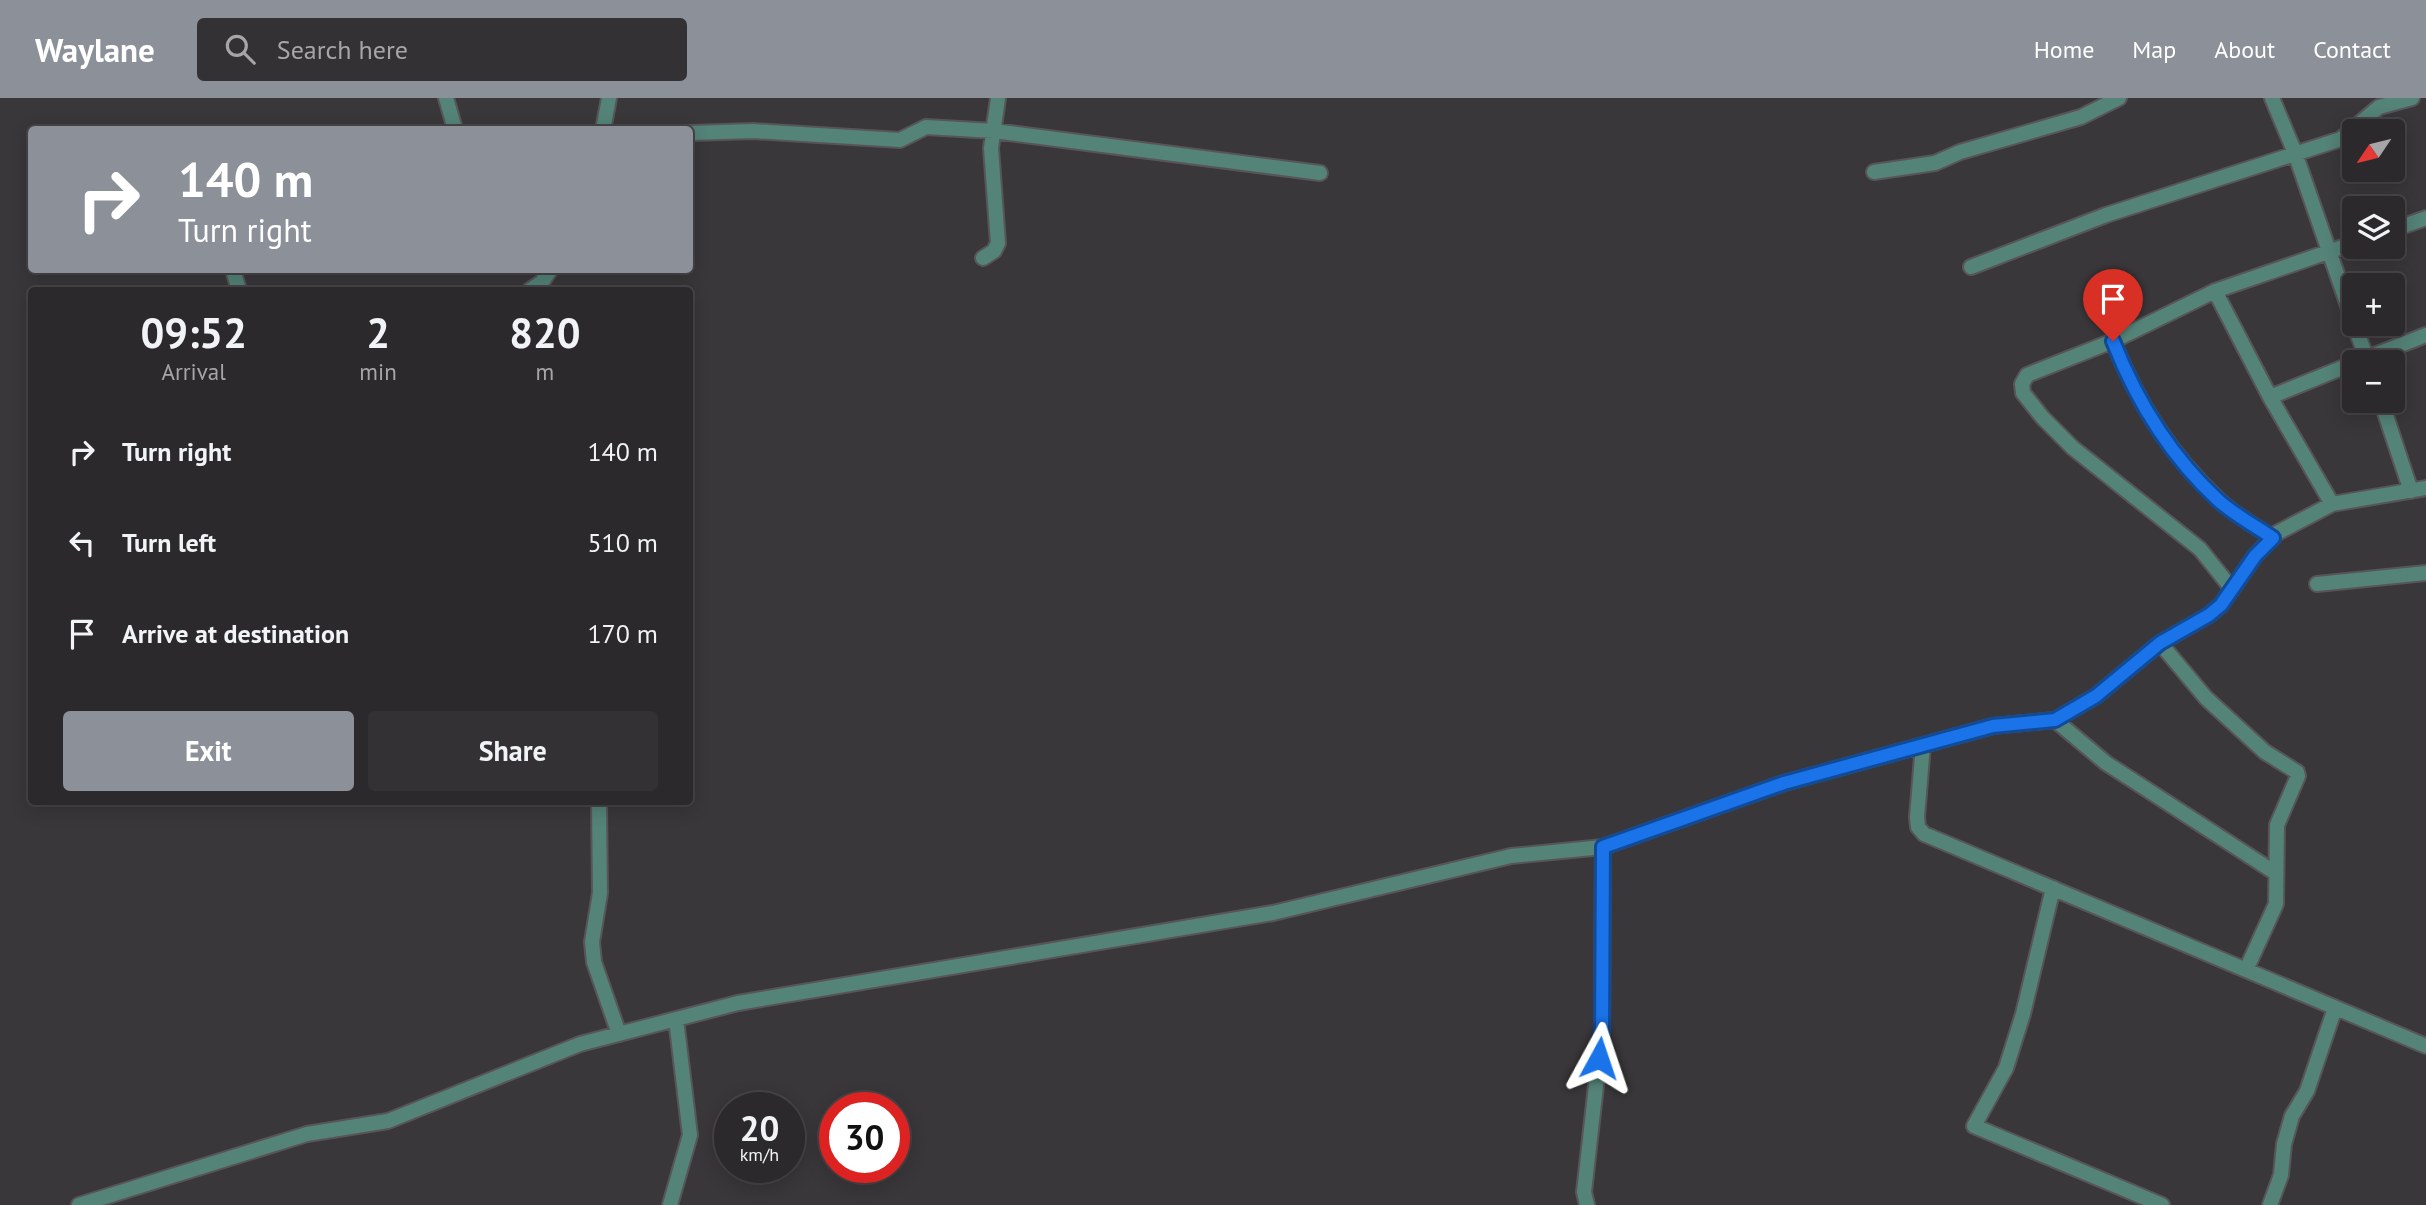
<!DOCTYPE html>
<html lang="en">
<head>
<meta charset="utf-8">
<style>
	:root { --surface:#2b292b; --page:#333133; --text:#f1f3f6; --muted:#a6a6a9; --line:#474547; --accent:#8c9099 }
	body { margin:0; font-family:"PT Sans",sans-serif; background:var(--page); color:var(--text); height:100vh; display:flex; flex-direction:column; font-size:26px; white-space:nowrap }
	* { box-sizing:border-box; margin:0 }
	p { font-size:23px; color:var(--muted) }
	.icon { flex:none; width:38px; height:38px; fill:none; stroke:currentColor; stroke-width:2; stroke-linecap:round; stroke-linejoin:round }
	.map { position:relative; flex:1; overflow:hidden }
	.drawer { position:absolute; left:28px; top:189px; width:665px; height:518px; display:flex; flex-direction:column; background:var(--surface); border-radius:7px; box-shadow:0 4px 18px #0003,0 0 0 2px var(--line) }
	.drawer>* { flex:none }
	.banner { position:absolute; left:28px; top:28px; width:665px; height:147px; border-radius:7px; box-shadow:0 4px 18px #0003,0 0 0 2px var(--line); background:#8c9099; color:#fff; overflow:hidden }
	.needle { width:46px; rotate:235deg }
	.tools { position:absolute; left:2342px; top:21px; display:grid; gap:14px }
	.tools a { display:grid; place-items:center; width:63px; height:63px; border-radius:7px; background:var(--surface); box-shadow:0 4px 18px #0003,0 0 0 2px var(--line); font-size:35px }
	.speed { position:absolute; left:714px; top:994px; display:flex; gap:14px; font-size:35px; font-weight:700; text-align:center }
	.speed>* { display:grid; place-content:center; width:91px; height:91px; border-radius:50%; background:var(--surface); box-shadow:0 4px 18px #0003,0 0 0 2px var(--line); line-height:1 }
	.speed small { font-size:18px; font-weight:400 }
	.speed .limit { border:10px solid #d22; background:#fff; color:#111 }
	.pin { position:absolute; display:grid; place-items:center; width:60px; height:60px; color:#fff; margin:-72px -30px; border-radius:50% 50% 50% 0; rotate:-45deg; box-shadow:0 0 7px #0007 }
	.pin .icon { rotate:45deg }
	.me { position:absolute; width:77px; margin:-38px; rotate:5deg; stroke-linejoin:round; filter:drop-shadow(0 0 5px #0008) }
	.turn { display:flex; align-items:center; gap:24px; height:147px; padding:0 35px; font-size:32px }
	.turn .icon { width:91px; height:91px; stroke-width:2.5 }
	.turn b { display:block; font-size:49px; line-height:60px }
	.eta { display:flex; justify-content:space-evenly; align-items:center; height:119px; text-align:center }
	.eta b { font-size:42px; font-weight:800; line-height:49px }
	.primary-button { display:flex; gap:14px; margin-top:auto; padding:14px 35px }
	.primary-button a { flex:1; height:80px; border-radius:7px; background:var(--accent); color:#fff; font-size:28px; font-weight:800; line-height:80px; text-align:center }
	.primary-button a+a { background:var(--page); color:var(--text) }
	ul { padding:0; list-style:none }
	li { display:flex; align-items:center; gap:21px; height:91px; padding:0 35px }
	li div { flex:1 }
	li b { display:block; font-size:26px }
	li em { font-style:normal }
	header { display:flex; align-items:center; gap:42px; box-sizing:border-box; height:98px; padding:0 35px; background:var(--accent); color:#fff }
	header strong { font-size:33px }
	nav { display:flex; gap:38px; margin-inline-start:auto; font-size:24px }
	.search { width:490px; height:63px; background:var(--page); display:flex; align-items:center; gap:18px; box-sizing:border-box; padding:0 24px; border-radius:7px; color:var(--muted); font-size:26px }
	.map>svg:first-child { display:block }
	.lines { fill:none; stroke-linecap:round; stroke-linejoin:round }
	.minor-casing { stroke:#575557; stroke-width:18 }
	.minor { stroke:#548378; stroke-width:14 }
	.route-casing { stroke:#114b97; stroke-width:18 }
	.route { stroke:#1a73e8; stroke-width:12 }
</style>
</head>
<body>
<header>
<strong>Waylane</strong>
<div class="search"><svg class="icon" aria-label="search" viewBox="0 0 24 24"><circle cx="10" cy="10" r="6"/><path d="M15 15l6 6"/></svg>Search here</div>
<nav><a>Home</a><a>Map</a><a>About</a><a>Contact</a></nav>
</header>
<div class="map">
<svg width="2426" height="1107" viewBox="0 0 2426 1107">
	<rect width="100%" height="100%" fill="#393739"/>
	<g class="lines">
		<defs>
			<path id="minor" d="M446 0 455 31
				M2272 0 2295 55 2354 225
				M603 32 609 0
				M690 35 753 33 900 42 926 29 994 33 1320 75
				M1874 74 1935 65 1960 54 2081 19 2119 0
				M2392 132 2426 120
				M983 160 994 153 998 145 991 50 998 0
				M1971 169 2106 117 2341 41 2379 9 2412 0
				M233 172 239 192
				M530 192 542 184 550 172
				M2215 193 2270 299 2332 406
				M2354 226 2368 264
				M2113 243C2138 305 2170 357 2220 403 2235 417 2255 428 2273 440
				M2357 264 2426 237
				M2270 299 2354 265
				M2381 303 2411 393
				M2317 486 2426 475
				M2232 491 2200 451 2073 350 2043 320 2023 295 2022 286 2027 277 2113 243 2215 193 2354 145
				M2160 545 2206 600 2265 654 2297 674 2298 678 2277 727 2276 806 2246 872
				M2055 622 2106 665 2274 774
				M1923 647 1917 719 1918 729 1924 736 2426 948
				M599 704 600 795 592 844 594 864 619 936
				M2053 790 2023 916 2006 970 1974 1028 2162 1107
				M79 1107 307 1036 388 1023 580 946 738 905 1273 815 1511 758 1603 749 1784 685 1993 628 2055 622 2096 598 2160 545 2209 517 2221 507 2255 458 2277 435 2332 406 2426 390
				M670 1107 690 1037 676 921
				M1587 1107 1584 1094 1602 934 1603 749
				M2270 1107 2281 1077 2284 1046 2292 1018 2307 993 2335 910"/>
		</defs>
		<use href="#minor" class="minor-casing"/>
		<use href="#minor" class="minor"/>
	</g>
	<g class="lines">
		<defs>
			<path id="route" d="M1599 960 1602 933 1603 749 1784 685 1993 628 2055 622 2096 598 2160 545 2209 517 2221 507 2255 458 2273 440C2255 428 2235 417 2219 403 2170 358 2137 304 2113 243"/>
		</defs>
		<use href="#route" class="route-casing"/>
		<use href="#route" class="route"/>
	</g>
</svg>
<div class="tools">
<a><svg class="needle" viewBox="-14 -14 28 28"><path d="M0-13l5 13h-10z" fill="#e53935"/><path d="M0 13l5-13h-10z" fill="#a6a6a9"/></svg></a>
<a><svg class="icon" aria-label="layers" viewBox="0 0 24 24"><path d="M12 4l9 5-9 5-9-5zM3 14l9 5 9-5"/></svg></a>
<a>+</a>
<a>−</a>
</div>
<div class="speed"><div>20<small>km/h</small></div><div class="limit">30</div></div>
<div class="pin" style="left:2113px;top:243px;background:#d93025"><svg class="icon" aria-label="arrive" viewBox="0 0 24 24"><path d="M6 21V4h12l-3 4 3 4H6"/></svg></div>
<svg class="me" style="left:1599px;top:960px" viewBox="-20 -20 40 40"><path d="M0-17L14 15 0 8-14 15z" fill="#1a73e8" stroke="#fff" stroke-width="4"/></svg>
<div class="banner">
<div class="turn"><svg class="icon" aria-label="right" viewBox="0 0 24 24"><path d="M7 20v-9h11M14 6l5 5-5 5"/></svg><div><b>140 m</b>Turn right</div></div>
</div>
<section class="drawer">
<div class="eta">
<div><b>09:52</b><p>Arrival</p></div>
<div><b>2</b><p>min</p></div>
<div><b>820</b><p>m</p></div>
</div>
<ul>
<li><svg class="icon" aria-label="right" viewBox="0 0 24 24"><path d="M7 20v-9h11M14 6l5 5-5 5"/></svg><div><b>Turn right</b></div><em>140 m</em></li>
<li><svg class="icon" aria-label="left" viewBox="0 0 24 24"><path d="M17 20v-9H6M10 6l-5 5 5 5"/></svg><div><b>Turn left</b></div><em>510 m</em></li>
<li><svg class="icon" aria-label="arrive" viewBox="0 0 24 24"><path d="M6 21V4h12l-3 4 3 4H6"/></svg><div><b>Arrive at destination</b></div><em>170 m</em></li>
</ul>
<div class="primary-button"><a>Exit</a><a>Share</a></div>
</section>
</div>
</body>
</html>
